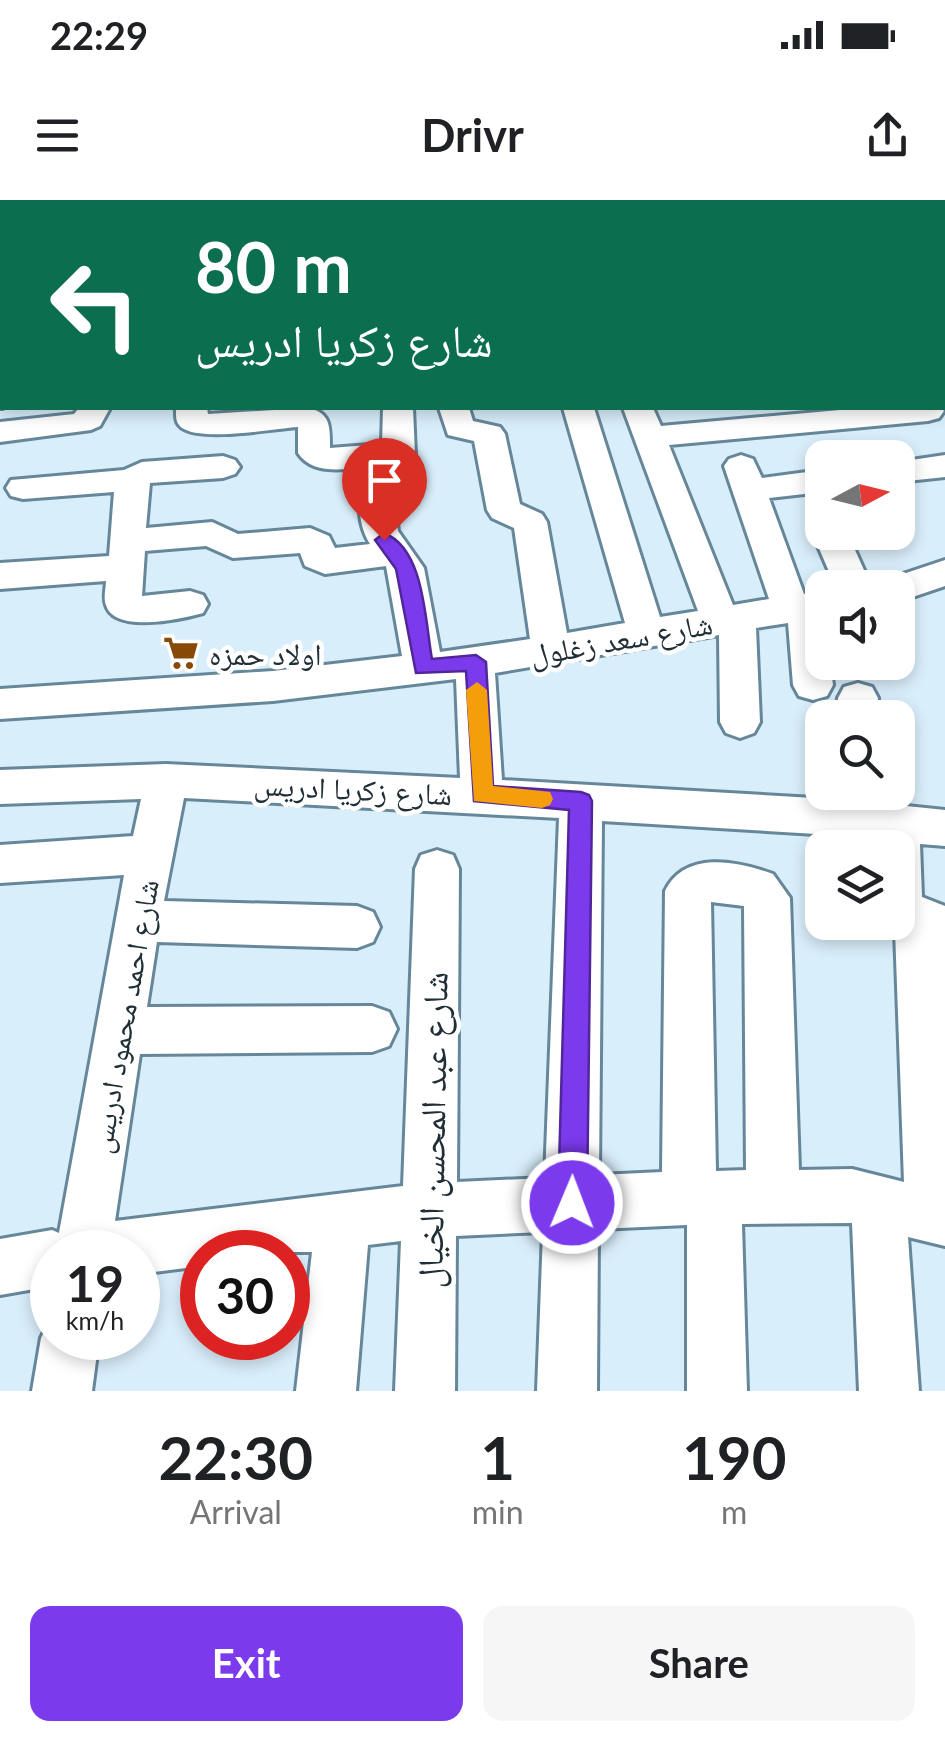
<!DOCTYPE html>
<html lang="en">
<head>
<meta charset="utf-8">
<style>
	:root { --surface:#fff; --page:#f6f6f6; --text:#202124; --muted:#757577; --accent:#7c3aed }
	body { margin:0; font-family:Lato,"Noto Naskh Arabic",sans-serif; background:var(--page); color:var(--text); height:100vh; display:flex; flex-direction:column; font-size:38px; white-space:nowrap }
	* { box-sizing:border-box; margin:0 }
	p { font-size:32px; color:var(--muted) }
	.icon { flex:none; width:55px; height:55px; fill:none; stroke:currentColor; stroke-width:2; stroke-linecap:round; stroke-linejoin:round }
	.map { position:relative; height:1191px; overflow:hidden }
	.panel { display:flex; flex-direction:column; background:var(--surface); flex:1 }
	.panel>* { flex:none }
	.guide { position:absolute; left:0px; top:0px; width:945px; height:210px; box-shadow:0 5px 15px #0003; background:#0b6e4f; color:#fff; overflow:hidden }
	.needle { width:65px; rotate:83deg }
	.buttons { position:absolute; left:805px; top:240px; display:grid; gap:20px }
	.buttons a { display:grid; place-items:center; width:110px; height:110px; border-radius:20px; background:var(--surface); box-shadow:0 5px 15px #0003; font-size:50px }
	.speed { position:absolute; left:30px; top:1030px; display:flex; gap:20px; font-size:50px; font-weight:700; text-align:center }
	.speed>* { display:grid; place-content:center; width:130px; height:130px; border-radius:50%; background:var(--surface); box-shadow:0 5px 15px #0003; line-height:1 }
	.speed small { font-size:25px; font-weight:400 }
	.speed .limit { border:15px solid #d22; background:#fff; color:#111 }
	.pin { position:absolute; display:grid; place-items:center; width:85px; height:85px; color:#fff; margin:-102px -42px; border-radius:50% 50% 50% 0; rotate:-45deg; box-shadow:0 0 10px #0007 }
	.pin .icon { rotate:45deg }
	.me { position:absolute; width:110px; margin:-55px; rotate:1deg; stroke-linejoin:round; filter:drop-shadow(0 0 8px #0008) }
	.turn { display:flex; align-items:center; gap:35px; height:210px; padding:0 30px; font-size:45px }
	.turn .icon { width:130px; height:130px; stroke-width:2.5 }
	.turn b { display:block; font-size:70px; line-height:85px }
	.eta { display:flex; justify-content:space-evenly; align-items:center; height:170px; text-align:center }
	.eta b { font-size:60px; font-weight:700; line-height:70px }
	.button { display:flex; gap:20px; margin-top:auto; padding:20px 30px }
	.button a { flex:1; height:115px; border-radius:20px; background:var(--accent); color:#fff; font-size:40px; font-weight:700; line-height:115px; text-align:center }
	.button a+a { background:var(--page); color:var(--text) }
	.status { display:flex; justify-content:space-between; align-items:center; height:70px; padding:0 50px; background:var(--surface); direction:ltr }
	.status svg { height:28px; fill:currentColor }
	header { display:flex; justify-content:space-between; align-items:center; height:130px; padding:0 30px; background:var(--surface); font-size:45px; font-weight:700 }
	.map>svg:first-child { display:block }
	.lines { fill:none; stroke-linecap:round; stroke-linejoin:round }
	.minor-casing { stroke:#66879a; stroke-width:6 }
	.minor { fill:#fff; fill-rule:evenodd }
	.route { fill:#7c3aed; stroke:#51269a; stroke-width:2.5 }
	.slow { fill:#f59e0b }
	.labels { text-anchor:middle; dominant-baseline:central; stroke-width:9; stroke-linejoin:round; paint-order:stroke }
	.street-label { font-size:30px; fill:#202e36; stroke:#fff }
	.poi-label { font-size:30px; fill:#202e36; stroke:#fff; text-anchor:start }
	.near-street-label { font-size:35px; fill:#202e36; stroke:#fff }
</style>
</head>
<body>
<div class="status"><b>22:29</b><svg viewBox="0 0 49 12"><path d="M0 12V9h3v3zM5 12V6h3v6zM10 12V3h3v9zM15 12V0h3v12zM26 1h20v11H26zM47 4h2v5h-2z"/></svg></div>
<header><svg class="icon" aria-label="menu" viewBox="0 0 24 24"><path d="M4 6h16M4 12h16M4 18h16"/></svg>Drivr<svg class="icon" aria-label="share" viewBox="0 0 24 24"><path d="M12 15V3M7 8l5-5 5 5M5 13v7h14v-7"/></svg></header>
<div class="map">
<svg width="945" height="1191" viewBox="0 0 945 1191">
	<rect width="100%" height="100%" fill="#d9eefb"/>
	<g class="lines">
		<defs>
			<path id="minor" d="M8 0H34L36 2H10Z
				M461 0H487V2H462Z
				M622 0H667L669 2H624Z
				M814 0H840V2H815Z
				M0 20H2V36H0Z
				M942 28H945V44H942Z
				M942 86H945V102H942Z
				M0 185 3 208H0Z
				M79 208H110L100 226 91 230 0 242V222L74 214Z
				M176 208H207L208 214 307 208C331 212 330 227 330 248L382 244 383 208H413L416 279 411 287 393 293 398 331 424 368 440 452 530 439 514 328 492 318 487 310 474 241 448 235 439 208H469L473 221 500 227 505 234 520 304 542 314 547 322 567 433 625 423 563 208H594L660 417 698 411 623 208H653L661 226 862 208H941L944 211 939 218 928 221 669 245 733 405 769 399 724 266 729 259 741 255 753 259 762 278 822 270V292L769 298 804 394 822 391V462H830L833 485 827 496 813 500 799 496 793 485 788 423 756 428 760 522 754 533 740 538 726 533 720 522 719 435 495 473 502 580 849 600 945 610V646L920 644 922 697 945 706V1046L908 1037 919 1191H859L852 1023 742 1024 747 1191H687V1025L598 1029 597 1191H537L543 1032 456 1036 455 1191H395L401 1041 368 1045 356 1191H296L312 1052H202V1066L138 1074V1052H52V1086L0 1095V1039L52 1030 59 1033 124 675 0 683V645L133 636 141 599 0 604V570L166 564 460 578 456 479 273 501 0 519V489L273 471 402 456 386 366 325 374 305 366 300 353 233 358 206 346 145 351 142 396 190 391 203 395 208 404 203 413C182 419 114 434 106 405 103 398 106 388 106 381L0 389V363L109 356 114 292 23 299 11 296 6 288 11 280 124 270 142 262 223 256 235 260 240 267 235 274 223 278 150 283 146 328 212 322 238 334 310 328 329 336 335 348 370 344C359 327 355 297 366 279L382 273V265C356 267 315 279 298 253V227C272 229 205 241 184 229 175 224 176 217 176 208ZM184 598 559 618 545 978 457 982 459 669 453 655 437 650 421 655 415 669 403 986 115 1021 140 854 372 852 389 846 397 829 389 812 372 806 147 807 157 742 357 748 373 742 380 727 373 712 357 706 164 701ZM602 621 849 636 877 639V648H898V722H887L895 730 904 982 852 969 799 970 790 698 773 674C737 661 685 650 665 691L662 972 599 975ZM711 702 744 706 746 970 716 971Z
				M945 255V277L898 282V262Z
				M822 322V332H847L872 388H836L812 332Z
				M945 360V386L898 402V388H881L885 380Z
				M858 483 872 487 878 498 877 518H837L838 498 844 487Z
				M52 1116V1138H99L92 1191H32L41 1138Z"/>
		</defs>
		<use href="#minor" class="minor-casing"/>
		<use href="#minor" class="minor"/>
	</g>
	<path class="route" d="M384 333C425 349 425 422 432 459L476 455 486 462 493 586 581 592 589 595 592 601 587 1003 583 1013 572 1017 562 1013 558 1003 569 610 474 601 466 471 416 473 396 369 375 340Z"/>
	<path class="slow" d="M477 482 487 490 493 586 550 592 553 599 550 605 542 608 474 601 466 490Z"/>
	<defs>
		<symbol id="supermarket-bare" viewBox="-9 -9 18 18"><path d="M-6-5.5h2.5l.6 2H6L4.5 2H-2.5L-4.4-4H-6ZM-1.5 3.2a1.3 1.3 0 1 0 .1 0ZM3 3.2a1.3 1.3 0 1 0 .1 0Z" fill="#874908" stroke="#fff" stroke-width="2.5" paint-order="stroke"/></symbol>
	</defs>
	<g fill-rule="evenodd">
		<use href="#supermarket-bare" x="156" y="428" width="50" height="50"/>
	</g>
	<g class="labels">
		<g class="street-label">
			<text transform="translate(621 438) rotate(-10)">شارع سعد زغلول</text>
			<text transform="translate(353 588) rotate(3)">شارع زكريا ادريس</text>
			<text transform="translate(123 816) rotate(-80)">شارع احمد محمود ادريس</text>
		</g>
		<g class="poi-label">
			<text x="209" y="453">اولاد حمزه</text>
		</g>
		<g class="near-street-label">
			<text transform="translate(431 930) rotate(-89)">شارع عبد المحسن الخيال</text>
		</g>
	</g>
</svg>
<div class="buttons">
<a><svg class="needle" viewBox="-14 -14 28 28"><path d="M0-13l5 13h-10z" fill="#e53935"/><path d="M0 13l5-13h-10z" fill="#757577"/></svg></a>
<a><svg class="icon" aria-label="sound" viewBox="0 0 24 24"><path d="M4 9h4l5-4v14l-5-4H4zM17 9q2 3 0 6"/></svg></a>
<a><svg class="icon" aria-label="search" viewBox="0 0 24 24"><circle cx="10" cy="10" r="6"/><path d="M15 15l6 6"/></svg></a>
<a><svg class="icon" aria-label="layers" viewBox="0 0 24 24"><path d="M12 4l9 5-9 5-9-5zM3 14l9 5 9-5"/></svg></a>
</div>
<div class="speed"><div>19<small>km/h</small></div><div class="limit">30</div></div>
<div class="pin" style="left:384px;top:340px;background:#d93025"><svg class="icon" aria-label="arrive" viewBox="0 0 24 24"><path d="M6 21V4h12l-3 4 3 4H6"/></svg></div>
<svg class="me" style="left:572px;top:1003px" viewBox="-20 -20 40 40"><circle r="17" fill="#7c3aed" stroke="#fff" stroke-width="3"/><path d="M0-11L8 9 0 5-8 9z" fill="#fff"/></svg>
<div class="guide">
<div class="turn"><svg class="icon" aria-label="left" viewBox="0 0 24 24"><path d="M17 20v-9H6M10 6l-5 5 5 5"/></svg><div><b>80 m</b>شارع زكريا ادريس</div></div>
</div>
</div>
<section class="panel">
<div class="eta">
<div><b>22:30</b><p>Arrival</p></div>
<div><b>1</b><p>min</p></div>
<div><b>190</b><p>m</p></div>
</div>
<div class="button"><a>Exit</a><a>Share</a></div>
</section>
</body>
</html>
